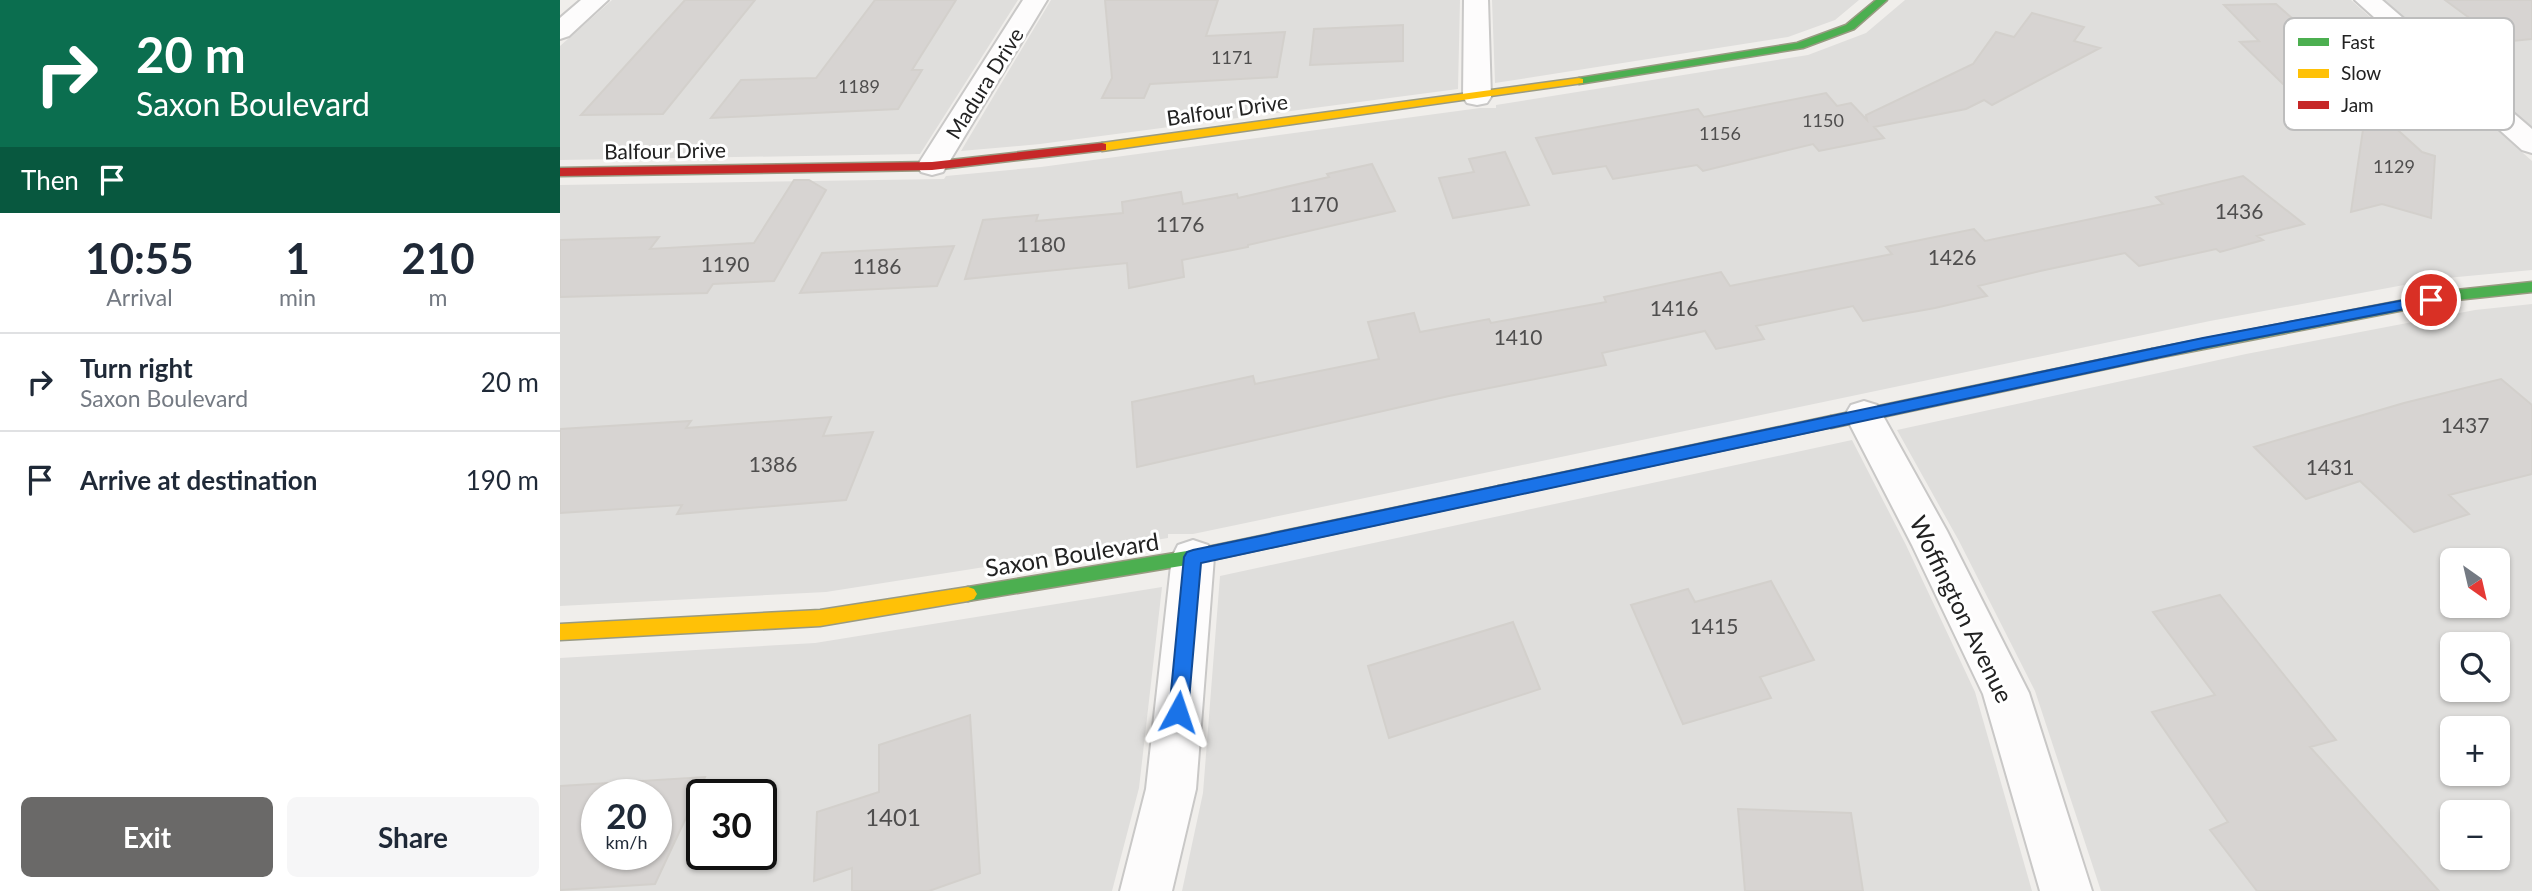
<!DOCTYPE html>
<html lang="en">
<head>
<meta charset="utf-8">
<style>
	:root { --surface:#fff; --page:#f6f6f7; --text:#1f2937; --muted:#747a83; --line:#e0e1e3; --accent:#6a6968 }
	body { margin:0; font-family:Lato,sans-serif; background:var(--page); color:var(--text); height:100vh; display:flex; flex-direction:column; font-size:26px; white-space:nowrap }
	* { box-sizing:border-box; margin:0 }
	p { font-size:23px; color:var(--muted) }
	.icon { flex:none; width:38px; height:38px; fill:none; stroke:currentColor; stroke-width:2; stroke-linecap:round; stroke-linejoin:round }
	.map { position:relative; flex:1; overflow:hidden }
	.drawer { display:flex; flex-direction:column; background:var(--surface); width:560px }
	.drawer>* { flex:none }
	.top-card { background:#0b6e4f; color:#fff; overflow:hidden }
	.needle { width:46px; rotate:146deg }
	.controls { position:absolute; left:1880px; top:548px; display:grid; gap:14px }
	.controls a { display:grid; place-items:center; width:70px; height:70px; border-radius:10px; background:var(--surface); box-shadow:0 2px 5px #0004; font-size:35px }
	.speed { position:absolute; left:21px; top:779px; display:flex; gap:14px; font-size:35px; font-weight:700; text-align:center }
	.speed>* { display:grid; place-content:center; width:91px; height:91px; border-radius:50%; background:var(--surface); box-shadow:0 2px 5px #0004; line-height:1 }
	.speed small { font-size:18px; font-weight:400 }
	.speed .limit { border:4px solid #111; border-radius:10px; background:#fff; color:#111 }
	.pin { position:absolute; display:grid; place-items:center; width:60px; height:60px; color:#fff; margin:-30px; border:4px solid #fff; border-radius:50%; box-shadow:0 2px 7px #0007 }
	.me { position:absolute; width:77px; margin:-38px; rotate:5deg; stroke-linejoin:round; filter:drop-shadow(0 0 5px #0008) }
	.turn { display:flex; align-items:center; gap:24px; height:147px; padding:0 21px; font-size:32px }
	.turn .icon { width:91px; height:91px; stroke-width:2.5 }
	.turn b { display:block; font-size:49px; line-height:60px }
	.then { display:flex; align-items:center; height:66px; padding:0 21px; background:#0003; gap:14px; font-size:26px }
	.eta { display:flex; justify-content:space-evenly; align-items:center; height:119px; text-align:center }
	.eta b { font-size:42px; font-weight:700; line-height:49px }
	.cta { display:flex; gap:14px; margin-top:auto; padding:14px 21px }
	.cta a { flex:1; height:80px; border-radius:10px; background:var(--accent); color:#fff; font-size:28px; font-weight:700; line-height:80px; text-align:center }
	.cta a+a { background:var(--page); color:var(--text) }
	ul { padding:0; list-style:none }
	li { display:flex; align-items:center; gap:21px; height:98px; padding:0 21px; border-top:2px solid var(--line) }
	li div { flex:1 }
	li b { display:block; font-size:26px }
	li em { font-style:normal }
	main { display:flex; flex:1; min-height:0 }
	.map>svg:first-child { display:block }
	.residential { fill:#dfdedc; fill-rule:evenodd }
	.building { fill:#d7d4d2; stroke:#d3d0cc; stroke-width:2; fill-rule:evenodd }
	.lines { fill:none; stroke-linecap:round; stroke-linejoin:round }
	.street-casing { stroke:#c9c8c7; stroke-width:4 }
	.fast-casing { stroke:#999a82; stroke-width:3 }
	.slow-casing { stroke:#999a82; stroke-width:3 }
	.jam-casing { stroke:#999a82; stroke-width:3 }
	.street { fill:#fdfcfc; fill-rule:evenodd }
	.fast { fill:#4caf50; fill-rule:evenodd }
	.slow { fill:#ffc107; fill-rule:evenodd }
	.jam { fill:#c62828; fill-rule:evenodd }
	.route { fill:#1a73e8; stroke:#114b97; stroke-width:2 }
	.labels { text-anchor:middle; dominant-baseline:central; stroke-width:6; stroke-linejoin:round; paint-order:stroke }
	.far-number-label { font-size:18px; fill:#4f4e4e }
	.far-street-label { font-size:21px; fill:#222; stroke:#fff }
	.number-label { font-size:21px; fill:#4f4e4e }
	.street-label { font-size:24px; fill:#222; stroke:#fff }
	.near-number-label { font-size:24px; fill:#4f4e4e }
	.key { fill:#fff; stroke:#bdbdbd; stroke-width:2 }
	.key-label { font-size:19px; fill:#222 }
</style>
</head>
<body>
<main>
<section class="drawer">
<div class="top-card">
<div class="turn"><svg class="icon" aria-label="right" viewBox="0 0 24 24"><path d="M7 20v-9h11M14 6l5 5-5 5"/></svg><div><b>20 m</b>Saxon Boulevard</div></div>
<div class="then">Then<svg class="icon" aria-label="arrive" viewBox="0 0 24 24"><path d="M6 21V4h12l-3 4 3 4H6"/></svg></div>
</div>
<div class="eta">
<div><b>10:55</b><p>Arrival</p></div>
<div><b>1</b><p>min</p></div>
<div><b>210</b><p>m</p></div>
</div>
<ul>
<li><svg class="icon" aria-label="right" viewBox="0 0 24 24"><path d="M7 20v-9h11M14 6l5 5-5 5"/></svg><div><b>Turn right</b><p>Saxon Boulevard</p></div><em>20 m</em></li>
<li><svg class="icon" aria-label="arrive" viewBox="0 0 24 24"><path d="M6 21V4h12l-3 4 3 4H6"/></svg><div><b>Arrive at destination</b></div><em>190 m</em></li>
</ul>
<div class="cta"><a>Exit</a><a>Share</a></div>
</section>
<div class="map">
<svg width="1972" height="891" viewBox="0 0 1972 891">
	<rect width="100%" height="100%" fill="#f0eeeb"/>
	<path class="residential" d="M52 0H458L360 154 0 160V46Z
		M491 0H900L898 89 480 144 401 151Z
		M932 0H1299L1275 20 1228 37 935 83Z
		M1345 0H1791L1972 161V270L1876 279 1650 321 633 534H608V538L266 592 0 606V185L384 179 386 176 481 167 920 108H936V105L1248 55 1306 33Z
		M1824 0H1972V127Z
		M1972 304V891H1541L1475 691 1399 541 1337 430 1686 354 1915 310ZM1892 560H1937V606H1892ZM1892 644H1937V690H1892ZM1892 728H1937V774H1892ZM1892 812H1937V858H1892Z
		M1292 440 1346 545 1415 692 1472 891H622L643 793 660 576Z
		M602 587 579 788 552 891H0V658L255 643ZM37 794H96V854H37ZM142 794H201V854H142Z"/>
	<path class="building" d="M125 0H195L103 114 21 115Z
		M315 0H396L352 70H362L338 109 151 118 181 80 256 78Z
		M545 0H658L646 36 725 32 717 77 590 84 584 98H542L552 78Z
		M1885 0H1972V39L1942 42Z
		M1716 4 1783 63 1766 64 1784 81 1723 84 1680 42 1699 41 1664 5Z
		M1472 13 1524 27 1514 41 1540 48 1432 105 1424 100 1406 109 1314 127 1324 138 1259 151 1253 144 1143 171 1137 165 1053 179 1046 166 993 174 976 138 1138 109 1144 117 1266 93 1277 106 1291 103 1307 120 1306 115 1413 64 1436 32 1454 37Z
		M843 25V61L750 65 754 29Z
		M1807 102 1862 152 1875 156 1871 218 1822 204 1791 212Z
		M945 152 969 205 893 218 879 178 914 172 909 159Z
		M812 164 835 211 688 245V247L622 260 624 277 569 288 567 263 405 279 423 220 478 215 476 221 563 213 562 202 621 192 623 204 677 194 678 198 769 177 767 174Z
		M1683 176 1744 224 1697 236 1703 240 1660 252 1656 249 1579 266 1565 253 1480 271 1418 286 1427 296 1375 308 1303 321 1293 306 1196 326 1204 339 1156 349 1145 331 1042 353 1046 365 889 396 577 467 572 402 693 376 695 384 819 359 808 322 854 313 860 332 929 319 931 323 1046 302 1044 297 1161 272 1170 286 1332 254 1326 247 1414 229 1425 241 1603 204 1596 197Z
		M234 180H249L266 190 214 281 153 284 147 293 0 297V240L99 237 90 249 194 243Z
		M394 246 377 286 240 293 262 253Z
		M1941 379 1972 405V474L1889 495 1909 514 1854 532 1800 481 1746 499 1694 447 1844 403Z
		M271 417 263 436 313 432 286 500 117 514 122 505 0 513V429L131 421 126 428Z
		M1211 581 1254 660 1200 677 1211 698 1123 724 1071 605 1128 589 1135 602Z
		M1660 595 1776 740 1750 747 1879 891H1697L1650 830 1668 822 1592 712 1655 695 1593 612Z
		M953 622 980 689 829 738 808 666Z
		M410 715 420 873 369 891H292V868L254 881 257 812 319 792V745Z
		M145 777 95 884 0 890V786ZM37 794H96V854H37Z
		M1178 809 1291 813 1303 891H1185Z"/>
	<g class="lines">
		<defs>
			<path id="street" d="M21 0H48L9 36 0 39V18Z
				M463 0H487L383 172 372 175 361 172 357 166Z
				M904 0H928L931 97 927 103 917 105 907 103 903 97Z
				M1795 0H1822L1972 129V153L1962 150Z
				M1304 401 1317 405 1387 531 1469 693 1532 891H1480L1423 694 1352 545 1285 415 1291 405Z
				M633 540 648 545 654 557 636 789 612 891H560L586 789 612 557 618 545Z"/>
			<path id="fast" d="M1316 0H1327L1294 29 1243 48 1019 84 1013 81 1019 78 1237 43 1286 25Z
				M1972 282V292L1896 300 1592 359 1585 354 1592 349 1896 290Z
				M944 485 950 486 952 491 950 496 944 497 633 564 408 601 402 599 399 594 402 589 408 587 633 550Z"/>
			<path id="slow" d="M1019 78 1023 79V83L542 151 536 147 542 143Z
				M1271 416 1279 422 1276 426 944 497 938 496 936 491 938 486 944 485Z
				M408 587 414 589 417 594 414 599 408 601 260 626 0 640V624L260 610Z"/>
			<path id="jam" d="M542 143 546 144V150L372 170 0 176V168L372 162Z
				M1592 349 1599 354 1597 358 1271 428 1263 422 1271 416Z"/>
		</defs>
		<use href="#street" class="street-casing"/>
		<use href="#fast" class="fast-casing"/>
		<use href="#slow" class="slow-casing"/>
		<use href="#jam" class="jam-casing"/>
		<use href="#street" class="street"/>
		<use href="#fast" class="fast"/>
		<use href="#slow" class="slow"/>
		<use href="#jam" class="jam"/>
	</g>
	<path class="route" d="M1871 295 1878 300 1876 303 1643 348 641 563 628 712 625 718 618 721 611 718 609 712 624 557 627 552 633 550 1643 338Z"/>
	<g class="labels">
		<g class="far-number-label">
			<text x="672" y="57">1171</text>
			<text x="299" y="86">1189</text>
			<text x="1263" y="120">1150</text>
			<text x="1160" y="133">1156</text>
			<text x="1834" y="166">1129</text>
		</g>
		<g class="far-street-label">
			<text transform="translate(424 83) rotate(-58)">Madura Drive</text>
			<text transform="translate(667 109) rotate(-8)">Balfour Drive</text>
			<text transform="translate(105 150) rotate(-1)">Balfour Drive</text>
		</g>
		<g class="number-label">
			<text x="754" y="203">1170</text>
			<text x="1679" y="210">1436</text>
			<text x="620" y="223">1176</text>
			<text x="481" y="243">1180</text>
			<text x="1392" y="256">1426</text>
			<text x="165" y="263">1190</text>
			<text x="317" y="265">1186</text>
			<text x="1114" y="307">1416</text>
			<text x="958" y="336">1410</text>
			<text x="1905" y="424">1437</text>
			<text x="213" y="463">1386</text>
			<text x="1770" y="466">1431</text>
			<text x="1154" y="625">1415</text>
		</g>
		<g class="street-label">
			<text transform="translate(512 554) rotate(-9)">Saxon Boulevard</text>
			<text transform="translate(1402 609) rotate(64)">Woffington Avenue</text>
		</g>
		<g class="near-number-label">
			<text x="333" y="816">1401</text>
		</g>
	</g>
	<rect x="1724" y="18" width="230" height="112" rx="10" class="key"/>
	<rect x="1738" y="38" width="31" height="8" fill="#4caf50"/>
	<rect x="1738" y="69" width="31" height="9" fill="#ffc107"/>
	<rect x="1738" y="101" width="31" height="8" fill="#c62828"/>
	<g class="key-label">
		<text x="1781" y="49">Fast</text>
		<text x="1781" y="80">Slow</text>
		<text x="1781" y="112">Jam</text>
	</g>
</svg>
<div class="controls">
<a><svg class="needle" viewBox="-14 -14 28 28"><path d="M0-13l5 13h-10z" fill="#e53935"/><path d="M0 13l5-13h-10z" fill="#747a83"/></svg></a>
<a><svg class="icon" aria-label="search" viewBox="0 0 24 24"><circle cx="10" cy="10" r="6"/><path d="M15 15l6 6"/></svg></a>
<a>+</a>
<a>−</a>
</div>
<div class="speed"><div>20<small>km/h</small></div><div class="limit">30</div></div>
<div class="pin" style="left:1871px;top:300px;background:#d93025"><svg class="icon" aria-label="arrive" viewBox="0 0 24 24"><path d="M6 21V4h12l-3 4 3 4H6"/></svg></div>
<svg class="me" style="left:618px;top:712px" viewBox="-20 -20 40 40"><path d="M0-17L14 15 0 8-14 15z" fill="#1a73e8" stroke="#fff" stroke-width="4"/></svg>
</div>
</main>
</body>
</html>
